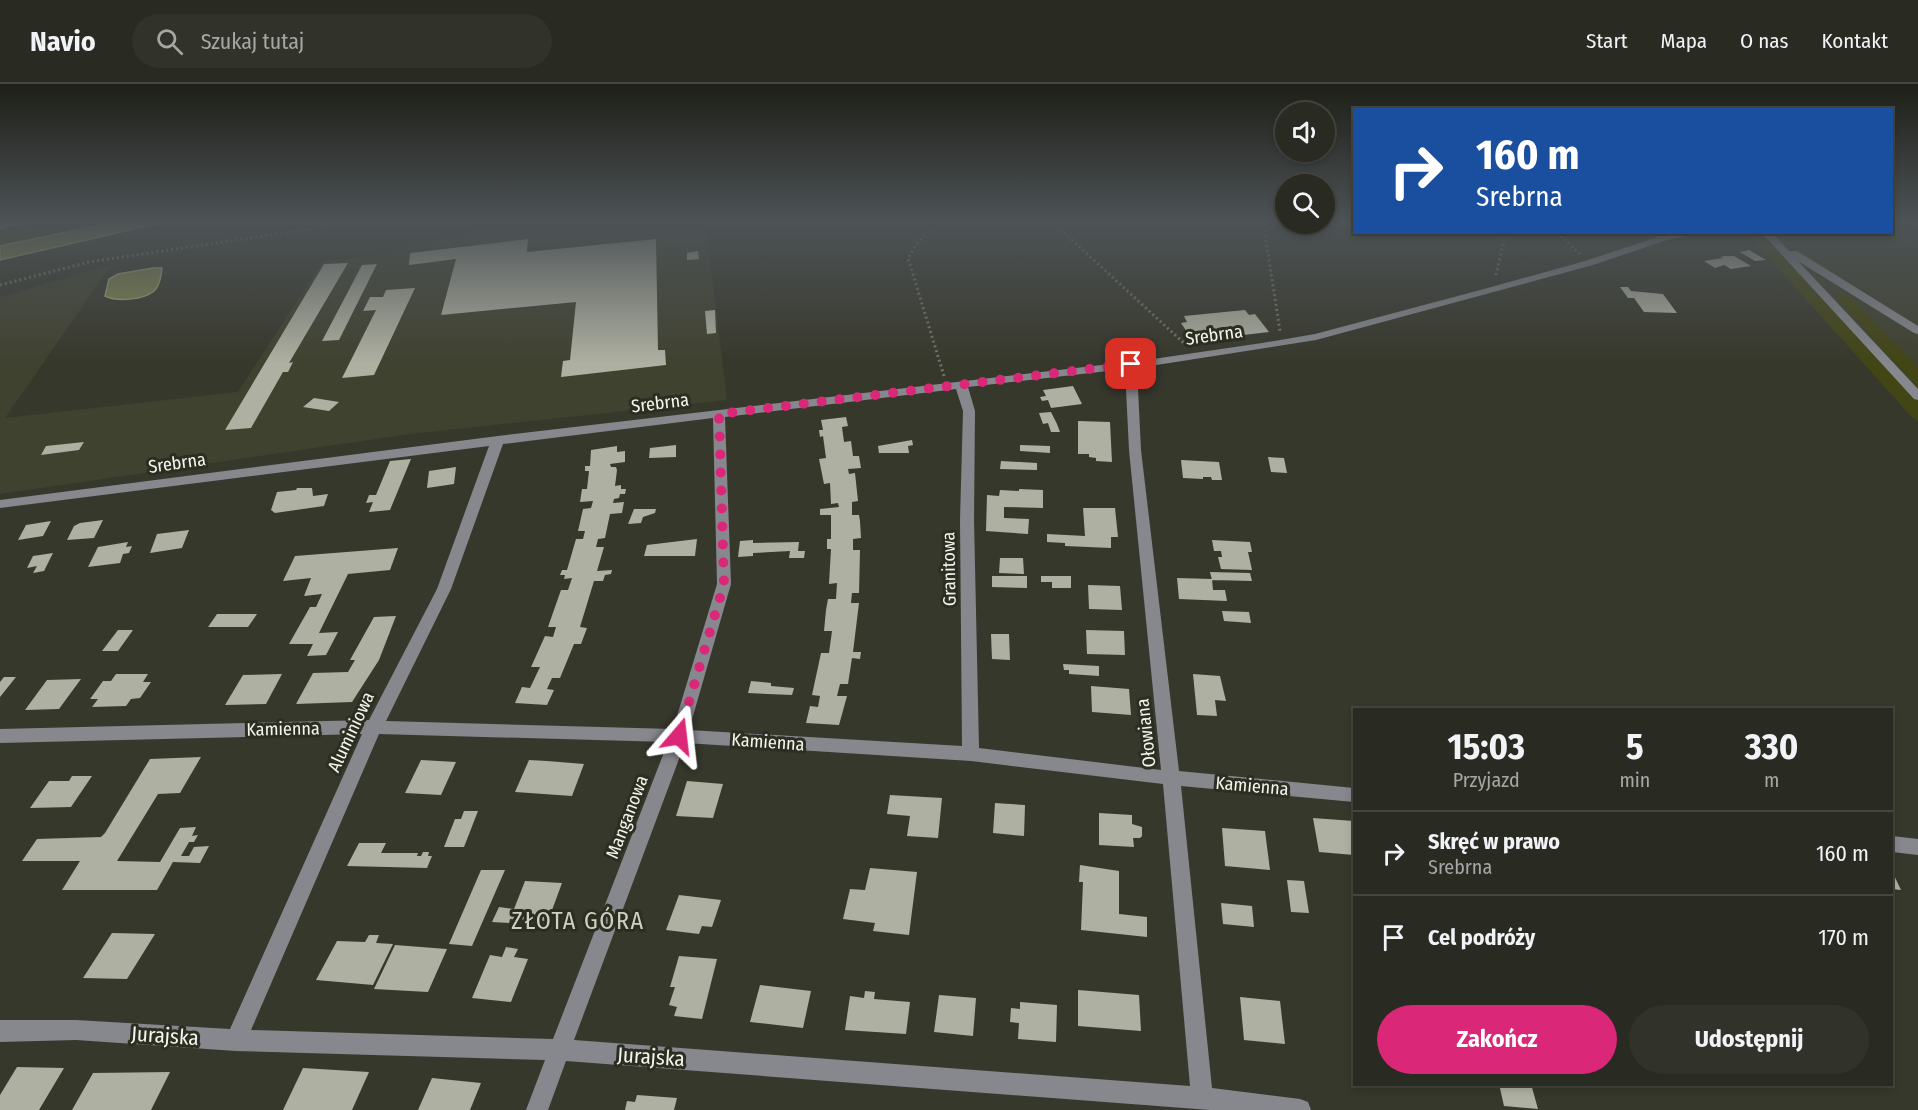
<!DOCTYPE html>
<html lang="pl">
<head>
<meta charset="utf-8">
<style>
	:root { --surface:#292a21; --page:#31322a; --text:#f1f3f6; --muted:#a5a7a5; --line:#45463f; --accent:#db2777 }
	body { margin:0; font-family:"Fira Sans Condensed",sans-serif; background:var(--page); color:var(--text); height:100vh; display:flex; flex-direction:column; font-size:22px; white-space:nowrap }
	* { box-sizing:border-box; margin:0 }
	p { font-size:20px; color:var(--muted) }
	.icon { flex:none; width:33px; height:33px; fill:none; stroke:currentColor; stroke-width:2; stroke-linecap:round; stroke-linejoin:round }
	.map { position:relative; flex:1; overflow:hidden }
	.drawer { position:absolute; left:1353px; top:624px; width:540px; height:378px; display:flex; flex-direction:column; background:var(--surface); border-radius:0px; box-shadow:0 3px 9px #0003,0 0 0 2px var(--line) }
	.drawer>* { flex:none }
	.guide { position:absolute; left:1353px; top:24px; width:540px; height:126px; border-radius:0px; box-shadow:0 3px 9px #0003,0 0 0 2px var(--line); background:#1a4fa0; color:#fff; overflow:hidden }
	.buttons { position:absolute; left:1275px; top:18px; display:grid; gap:12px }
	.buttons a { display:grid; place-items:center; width:60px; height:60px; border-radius:50%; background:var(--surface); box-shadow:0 3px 9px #0003,0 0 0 2px var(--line); font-size:30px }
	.pin { position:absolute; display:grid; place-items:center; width:51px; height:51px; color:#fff; margin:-26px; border-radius:12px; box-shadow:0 3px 9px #0006 }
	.me { position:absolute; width:66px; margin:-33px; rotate:17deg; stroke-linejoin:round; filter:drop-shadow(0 0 4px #0008) }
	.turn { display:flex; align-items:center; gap:21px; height:126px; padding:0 24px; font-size:27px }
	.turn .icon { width:78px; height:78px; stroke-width:2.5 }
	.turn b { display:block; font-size:42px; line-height:51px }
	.eta { display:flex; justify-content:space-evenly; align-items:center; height:102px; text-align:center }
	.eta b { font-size:36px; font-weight:700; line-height:42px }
	.cta { display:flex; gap:12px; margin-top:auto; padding:12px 24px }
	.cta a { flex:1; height:69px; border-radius:36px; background:var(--accent); color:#fff; font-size:24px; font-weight:700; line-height:69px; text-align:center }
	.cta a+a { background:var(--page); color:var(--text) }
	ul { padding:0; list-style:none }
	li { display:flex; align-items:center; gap:18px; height:84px; padding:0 24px; border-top:2px solid var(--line) }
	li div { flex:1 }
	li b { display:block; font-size:22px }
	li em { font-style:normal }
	header { display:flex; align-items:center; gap:36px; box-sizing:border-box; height:84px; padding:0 30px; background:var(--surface); border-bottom:2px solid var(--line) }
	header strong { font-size:28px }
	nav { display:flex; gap:33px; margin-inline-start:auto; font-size:21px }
	.search { width:420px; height:54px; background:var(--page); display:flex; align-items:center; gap:15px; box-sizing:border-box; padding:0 21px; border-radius:33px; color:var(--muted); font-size:22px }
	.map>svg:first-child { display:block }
	.built { fill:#404230 }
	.green { fill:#424514 }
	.water { fill:#83884f; stroke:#a5a97f; stroke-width:1.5 }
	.building { fill:#aeb0a1 }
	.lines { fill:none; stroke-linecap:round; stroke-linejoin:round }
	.path { stroke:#727369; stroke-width:3; stroke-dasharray:2 3; stroke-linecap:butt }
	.minor { fill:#86888e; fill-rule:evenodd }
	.route { stroke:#db2777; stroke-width:10; stroke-dasharray:0 18 }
	.labels { text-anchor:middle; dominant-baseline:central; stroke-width:6; stroke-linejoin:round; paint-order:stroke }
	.street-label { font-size:18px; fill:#f4f6ee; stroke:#2d2e22 }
	.near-street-label { font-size:21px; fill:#f4f6ee; stroke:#2d2e22 }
	.near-neighbourhood-label { font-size:24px; letter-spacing:1.5px; fill:#ced0c1; stroke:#2d2e22 }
</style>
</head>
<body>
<header>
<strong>Navio</strong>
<div class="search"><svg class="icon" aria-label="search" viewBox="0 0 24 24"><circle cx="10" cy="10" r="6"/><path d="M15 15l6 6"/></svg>Szukaj tutaj</div>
<nav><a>Start</a><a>Mapa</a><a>O nas</a><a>Kontakt</a></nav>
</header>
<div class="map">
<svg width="1918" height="1026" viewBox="0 0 1918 1026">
	<rect width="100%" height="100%" fill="#37382c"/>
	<path class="built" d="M510 136H705L727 316 410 350 0 410V213L111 181 5 334 238 308 323 177 389 170Z
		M1892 136H1918V337L1911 332 1746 149 1892 148Z"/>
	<path class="green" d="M60 136H124L0 162V147Z
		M1748 151H1762L1918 317V337L1911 332Z
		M1846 209 1918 283V304L1834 211Z"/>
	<path class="water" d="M124 136H183L147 142 0 176V162Z
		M153 184H162C161 192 160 201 154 207 143 216 117 218 105 212L109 195 118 190Z"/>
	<path class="building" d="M528 155 527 168 656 155 658 266H665L666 281 561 293 563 277 570 276 576 218 441 231 456 175 409 181 410 169Z
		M1749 166 1766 176 1755 177 1740 168Z
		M698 167 699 175 687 176V169Z
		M1725 172H1734L1751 182 1731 185 1724 181 1715 184 1704 177 1723 174 1720 173Z
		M348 179 289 279 293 278 288 288H283L251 344 225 346 324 180Z
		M377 180 339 256 322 257 362 181Z
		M1620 203H1628L1631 207 1663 210 1677 229 1644 228 1634 214H1628Z
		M415 204 374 291 342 294 376 226 363 227 370 213H383L386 206Z
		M715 226 716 249 707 250 705 227Z
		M1245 226 1249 231 1255 230 1269 248 1193 257 1181 239 1187 238 1184 232Z
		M1073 302 1082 320 1051 324 1048 316 1042 317 1040 313 1046 312 1043 306Z
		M314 314 339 318 329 327 303 323Z
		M1051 328 1057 340 1060 348H1051L1048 339 1043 340 1039 329Z
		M846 333 848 342 842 343 844 358 851 357 853 372H859L861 384 848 385 849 390 855 389 858 417 852 418V431H859L860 437 861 454 853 455V466H860L859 509H852L851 519H859L853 568H861L860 575 852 574 848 600H840L837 612H847L839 641 806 639 810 622 818 623 820 612 812 611 821 569H829L832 547H824L826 526 828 515H836L837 499 829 500 831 465H827V455H831V431H820V425L839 423 838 419 831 420 830 399 824 400 819 375 826 374 823 352 820 353 819 346H823L821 336Z
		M1078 337 1110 338 1112 378 1096 377V374L1089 373V370H1078Z
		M912 356 913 361 908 362 909 369H879L878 362Z
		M84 358 79 366 41 371 46 362Z
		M676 361V373L649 374 650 364Z
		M1020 361 1050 362V369L1020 367Z
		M617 362V368L625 367V378L610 380 611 383H616L617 386 615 402 621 401V405H626L625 410H620L619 414 614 415 613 419 624 418 622 429 610 430 605 454 598 455 596 463H604L597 487 612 486 611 490 605 491 603 497H594L580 543 587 544 581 560H574L560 594H552L547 605 554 606 547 621 515 619 522 603 530 604 540 583H531L545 552 553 553 556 543H548L561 506H568L572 494 564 495 565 491H560L562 486H567L576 455H583L585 447H578L583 425 591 424 593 417 580 418 582 405H587L589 387H585V382H590L591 366Z
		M1268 373 1284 374 1287 389 1271 388Z
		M411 375 390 426 369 428 373 418 366 419 369 411H376L390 377Z
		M1181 376 1219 378 1222 396H1212L1211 393H1203V395L1183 394Z
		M1001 377 1037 379V386L1000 385Z
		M456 383 454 400 427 404 429 387Z
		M297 404H312L313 412 328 410 324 422 275 429 271 426 277 408 296 406Z
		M1019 405 1043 406V424L1004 423V434L1029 435 1028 450 986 447 987 411 999 412 1000 406 1019 407Z
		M1083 424H1115L1118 453H1111V464L1065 462V459L1047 458V450L1085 452Z
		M634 425H656L655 429 643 433 641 439 628 440Z
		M103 436 94 454 67 456 74 442 80 439Z
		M51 437 43 452 18 456 26 441Z
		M189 446 182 464 150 469 157 450Z
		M697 455 695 472H644L647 461Z
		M753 456V459L799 458 798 467H805L804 474H789L790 467 753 469V472L738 473 740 457Z
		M1212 456 1250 458 1252 468H1248L1252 486 1221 485 1218 473H1222L1221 467H1214Z
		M128 458 126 463 132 462 129 469 123 470 120 479 88 483 98 463Z
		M398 464 390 486 348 490 319 549 338 548 326 571 307 572 313 560H289L310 523H316L322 510 304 512 311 494 283 497 295 472Z
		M53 469 44 487 33 489 37 482 27 484 33 472Z
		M1000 474H1023L1024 490 999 489Z
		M1210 488 1250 489 1252 497 1212 496Z
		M992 492H1027V504L992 503Z
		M1041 492H1071V504H1052V498H1041Z
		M1177 494 1212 495 1213 506H1225L1227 517 1179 515Z
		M1088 501 1120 502 1122 526 1089 525Z
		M1222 527 1249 528 1251 539 1224 537Z
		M217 530H257L248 543H208Z
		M396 532 379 576 352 618 296 620 313 589 348 588 355 576H350L374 533Z
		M118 546H133L118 567H102Z
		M1086 546 1124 547 1125 571 1087 570Z
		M991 550H1009L1010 576 992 575Z
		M1063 580 1099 582V592L1069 590V586H1064Z
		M116 590H148L143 598H151L140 614 131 615 126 622 92 623 98 615H90L103 597H111Z
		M282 590 266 620 225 621 243 591Z
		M1193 590 1220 592 1226 617 1215 616 1217 632 1197 631Z
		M4 593H16L0 613V598Z
		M81 595 59 625 25 626 47 596Z
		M751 597 771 599V602L794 604 792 611 748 609Z
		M1091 602 1129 605 1131 631 1092 628Z
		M201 673 180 709 158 710 117 777 160 778 180 744 196 743 192 752 198 751 194 758H189L181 772H189L194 763 209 762 200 779 173 778 157 806H62L80 777H22L37 755 101 753 105 749 150 675Z
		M421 676 456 678 441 711 405 709Z
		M529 676 547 677 584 680 572 712 515 708Z
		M72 692H92L71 723 30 724 49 697H69Z
		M687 697 723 700 713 734 676 732Z
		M890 711 942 714 938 754 907 752 910 732 887 730Z
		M995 719 1025 721 1024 752 993 749Z
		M464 727H478L464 763H444L455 735H461Z
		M1099 729 1132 731V740L1142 743V752L1140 754H1133L1134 763 1099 761Z
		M1313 734 1354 737V771L1319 768Z
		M1222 744 1265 747 1270 786 1225 782Z
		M359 759H386L381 769H418L417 772H421L423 768H429L428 772H432L427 784 347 782Z
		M1080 781 1119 787V830L1147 833V853L1081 846 1083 798H1079Z
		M870 784 917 788 909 851 873 847 875 839 843 835 850 805 865 806Z
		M481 786H505L472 862 449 860Z
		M1892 787 1901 806 1892 805Z
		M1287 796 1304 797 1309 829 1291 828Z
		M525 797 562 799 548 837 510 835 509 839 492 838 499 823 514 825Z
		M679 811 721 816 712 843 702 842 699 850 666 846Z
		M1221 819 1252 822 1254 843 1223 840Z
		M112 849 155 850 127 895 83 894Z
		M369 851H379L376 859 393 860 373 901 316 896 337 857 365 858Z
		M395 861 447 865 428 908 374 905Z
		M506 863 518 865 514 873 528 875 511 918 472 914 490 871 502 873Z
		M679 872 717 875 702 935 674 932 677 923 669 921 675 903H670Z
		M760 901 811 907 803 944 750 938Z
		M1078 906 1139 911 1141 947 1078 942Z
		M865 907 875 908 874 915 910 918 906 950 845 946 850 912 864 914Z
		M939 911 976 914 973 952 934 948Z
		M1240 913 1280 917 1285 960 1244 956Z
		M1020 918 1057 921 1056 958 1018 955 1019 939 1010 938 1011 924 1020 925Z
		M17 983 64 984 39 1026H0V1011Z
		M303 984 352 987 369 988 352 1026H283Z
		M170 988 151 1026H72L93 989Z
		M432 994 481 999 470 1026H418Z
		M1499 1000H1531L1538 1025 1504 1022Z
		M637 1011 677 1014 674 1026H625L627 1017 635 1018Z"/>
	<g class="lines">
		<path class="path" d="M1043 136 1059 144 1186 261
			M1263 136 1280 247
			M1557 148 1580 170
			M1496 191 1506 148
			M0 201 89 178 372 136
			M944 292 908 174C916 161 926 144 942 142 954 140 964 143 975 136"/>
		<path class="minor" d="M18 136H39L0 146V140Z
			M1662 148H1702L1664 157 1593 181 1316 256 1137 284 1141 366 1179 687 1354 704V718L1181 702 1212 1004 1300 1015 1308 1018 1311 1026H1210L566 977 548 1026H526L545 976 236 967 76 956 0 958V936H76L230 945 362 650 0 659V645L369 636 437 505 489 362 0 424V416L498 352 1153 275 1262 259 1315 250 1484 205 1585 177 1655 154ZM1125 285 1129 366 1161 686 979 664 974 436 975 327 968 303ZM956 305 963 327 960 436 962 662 689 646 731 500 725 333ZM713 334 717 500 673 645 386 637 451 505 503 360ZM379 650 668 658 553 955 251 946ZM685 659 971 677 1163 700 1190 1002 574 956Z
			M1761 148H1772L1789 167H1797L1918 242V250L1914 249 1798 177 1918 305V316L1914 315Z
			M1892 752 1918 755V771L1892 768Z"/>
	</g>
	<linearGradient id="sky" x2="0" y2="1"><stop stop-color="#1e1f18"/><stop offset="0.49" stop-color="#4d5356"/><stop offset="1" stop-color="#4d5356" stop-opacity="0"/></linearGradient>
	<rect width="1918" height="280" fill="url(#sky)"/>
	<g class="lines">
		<path class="route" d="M679 652 724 500 719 330 1131 280"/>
	</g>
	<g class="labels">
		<g class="street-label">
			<text transform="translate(1214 251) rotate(-8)">Srebrna</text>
			<text transform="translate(660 319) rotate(-7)">Srebrna</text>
			<text transform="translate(177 379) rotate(-8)">Srebrna</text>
			<text transform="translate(949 485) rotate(-91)">Granitowa</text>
			<text transform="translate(283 645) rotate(-1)">Kamienna</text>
			<text transform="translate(351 648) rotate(-65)">Aluminiowa</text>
			<text transform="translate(1146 649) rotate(-96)">Ołowiana</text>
			<text transform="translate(768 658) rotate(4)">Kamienna</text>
			<text transform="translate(1252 702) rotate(5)">Kamienna</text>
			<text transform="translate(627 733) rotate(-69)">Manganowa</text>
		</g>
		<g class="near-street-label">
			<text transform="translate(165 952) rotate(4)">Jurajska</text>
			<text transform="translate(651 973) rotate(4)">Jurajska</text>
		</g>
		<g class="near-neighbourhood-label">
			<text x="578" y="837">ZŁOTA GÓRA</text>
		</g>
	</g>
</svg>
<div class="buttons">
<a><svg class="icon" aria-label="sound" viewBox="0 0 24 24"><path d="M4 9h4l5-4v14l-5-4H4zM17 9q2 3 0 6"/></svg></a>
<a><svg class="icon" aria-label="search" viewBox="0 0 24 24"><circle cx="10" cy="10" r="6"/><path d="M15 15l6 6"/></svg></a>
</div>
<div class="pin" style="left:1131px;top:280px;background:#d93025"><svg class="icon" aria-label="arrive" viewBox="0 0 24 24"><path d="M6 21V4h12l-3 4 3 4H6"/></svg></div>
<svg class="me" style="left:679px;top:652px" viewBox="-20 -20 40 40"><path d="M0-17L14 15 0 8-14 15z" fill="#db2777" stroke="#fff" stroke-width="4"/></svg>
<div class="guide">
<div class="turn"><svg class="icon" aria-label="right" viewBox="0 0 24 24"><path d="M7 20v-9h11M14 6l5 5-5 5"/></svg><div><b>160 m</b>Srebrna</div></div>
</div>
<section class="drawer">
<div class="eta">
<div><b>15:03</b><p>Przyjazd</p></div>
<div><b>5</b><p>min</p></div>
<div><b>330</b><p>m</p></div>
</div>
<ul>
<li><svg class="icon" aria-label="right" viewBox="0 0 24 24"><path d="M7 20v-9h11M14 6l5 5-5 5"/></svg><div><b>Skręć w prawo</b><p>Srebrna</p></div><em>160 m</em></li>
<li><svg class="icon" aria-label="arrive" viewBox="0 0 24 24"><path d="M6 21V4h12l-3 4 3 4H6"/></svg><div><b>Cel podróży</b></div><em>170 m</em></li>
</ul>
<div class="cta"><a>Zakończ</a><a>Udostępnij</a></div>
</section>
</div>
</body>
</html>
